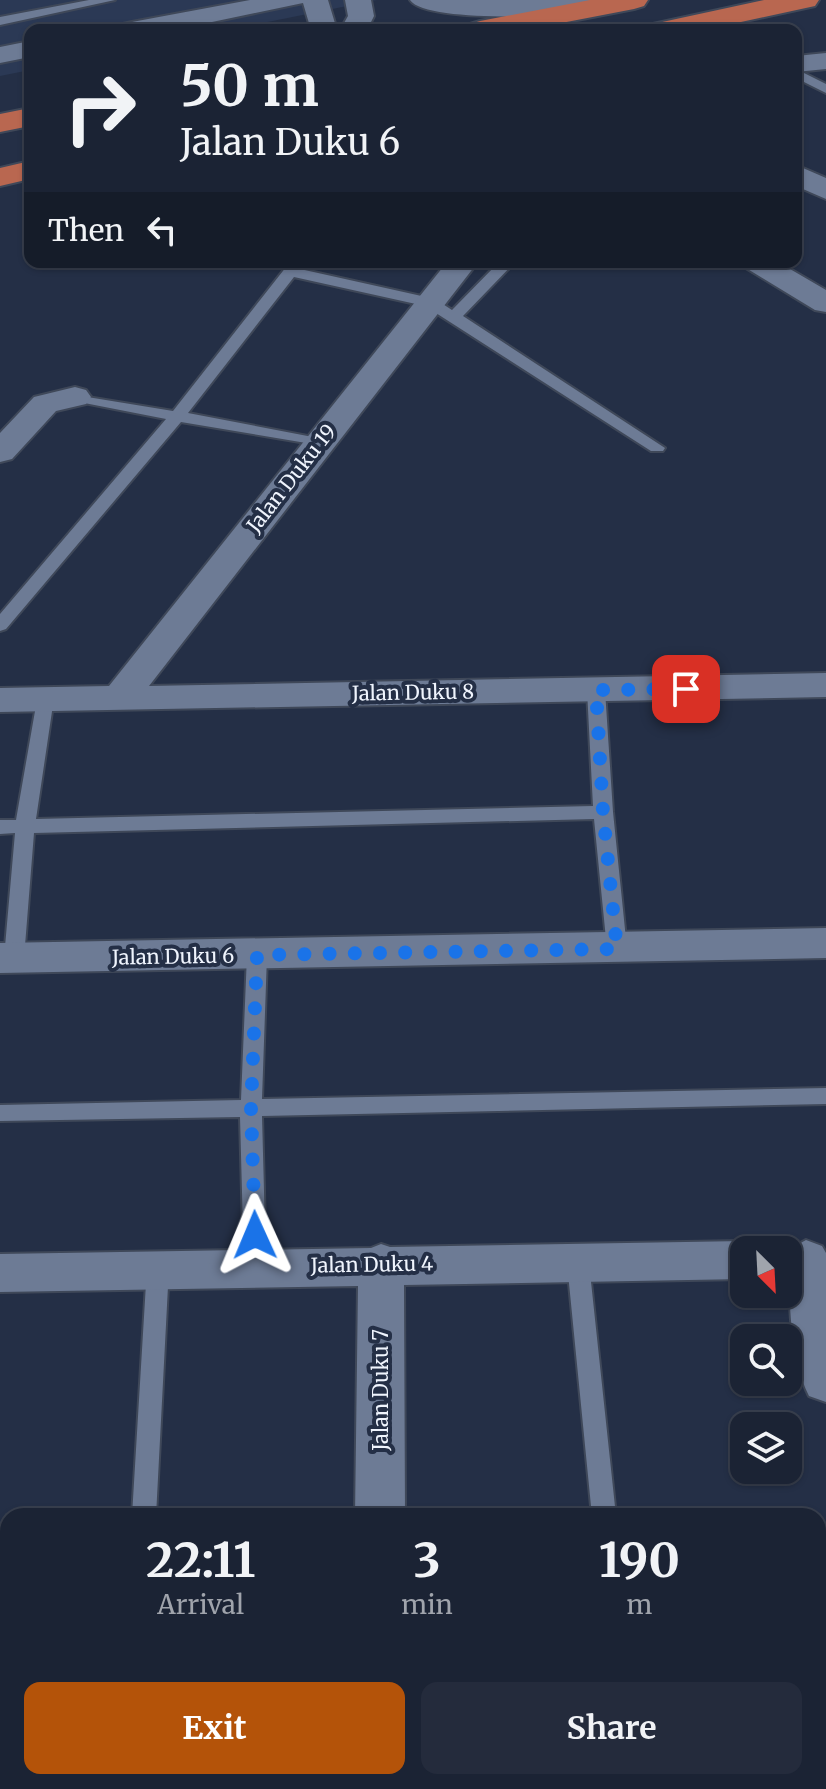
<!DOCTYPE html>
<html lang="en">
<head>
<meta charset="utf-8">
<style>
	:root { --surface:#1b2334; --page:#242b3c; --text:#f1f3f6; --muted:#a0a4ac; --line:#39404f; --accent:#b45309 }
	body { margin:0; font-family:Merriweather,serif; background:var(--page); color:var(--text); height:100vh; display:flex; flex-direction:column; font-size:30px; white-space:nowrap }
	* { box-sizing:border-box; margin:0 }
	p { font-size:26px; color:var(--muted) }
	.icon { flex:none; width:44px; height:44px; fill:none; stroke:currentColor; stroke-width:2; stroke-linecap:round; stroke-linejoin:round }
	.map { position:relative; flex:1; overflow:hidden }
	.sheet { position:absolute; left:0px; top:1508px; width:826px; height:282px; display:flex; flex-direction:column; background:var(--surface); border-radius:24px 24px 0 0; box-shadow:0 2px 6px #0004,0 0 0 2px var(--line) }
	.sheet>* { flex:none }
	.top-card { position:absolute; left:24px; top:24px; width:778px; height:244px; border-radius:16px; box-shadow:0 2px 6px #0004,0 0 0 2px var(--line); background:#1b2334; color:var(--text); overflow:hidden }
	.needle { width:52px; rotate:156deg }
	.controls { position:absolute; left:730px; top:1236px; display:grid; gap:16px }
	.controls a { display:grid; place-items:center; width:72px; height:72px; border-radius:16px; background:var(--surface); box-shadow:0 2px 6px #0004,0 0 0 2px var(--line); font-size:40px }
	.pin { position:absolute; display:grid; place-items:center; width:68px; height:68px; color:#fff; margin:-34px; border-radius:16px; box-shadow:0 4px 12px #0006 }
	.me { position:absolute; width:88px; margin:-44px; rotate:359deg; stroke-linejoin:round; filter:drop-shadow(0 0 6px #0008) }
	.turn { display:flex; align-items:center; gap:28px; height:168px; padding:0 24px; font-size:36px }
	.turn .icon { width:104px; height:104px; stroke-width:2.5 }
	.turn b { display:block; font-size:56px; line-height:68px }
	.then { display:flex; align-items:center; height:76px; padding:0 24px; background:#0003; gap:16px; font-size:30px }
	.eta { display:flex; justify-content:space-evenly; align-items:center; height:136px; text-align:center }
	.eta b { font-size:48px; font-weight:700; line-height:56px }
	.cta { display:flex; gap:16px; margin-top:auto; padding:16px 24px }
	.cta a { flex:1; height:92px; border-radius:16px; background:var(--accent); color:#fff; font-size:32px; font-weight:700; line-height:92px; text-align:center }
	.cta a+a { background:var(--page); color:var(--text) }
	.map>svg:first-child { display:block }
	.built { fill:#2b3955 }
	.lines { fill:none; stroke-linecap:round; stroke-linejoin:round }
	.lane-casing { stroke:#3f4859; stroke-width:4 }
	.street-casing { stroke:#3f4859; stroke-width:4 }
	.highway-casing { stroke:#3f4859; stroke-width:4 }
	.lane { fill:#6d7b95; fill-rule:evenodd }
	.street { fill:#6d7b95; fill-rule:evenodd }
	.highway { fill:#b96750; fill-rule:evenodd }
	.route { stroke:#1a73e8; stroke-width:14; stroke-dasharray:0 25.2 }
	.labels { text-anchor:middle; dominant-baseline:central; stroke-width:8; stroke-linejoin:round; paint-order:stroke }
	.street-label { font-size:20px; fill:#eff4fd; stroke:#242f46 }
</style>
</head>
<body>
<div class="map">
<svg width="826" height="1789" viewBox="0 0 826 1789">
	<rect width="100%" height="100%" fill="#242f46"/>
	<path class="built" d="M0 0H377L228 30H30V70L0 76Z"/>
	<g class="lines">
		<defs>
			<path id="lane" d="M89 0H115L0 25V17Z
				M796 69 826 84V93L796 78Z
				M290 262H306L300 269 435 299 452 310 499 262H515L463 316 665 448 663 451H651L425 306 294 277 188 413 318 438 324 440V446L181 422 6 629 0 631V614L166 419 69 400V394L173 411Z
				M596 684 605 690 613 812 627 949 624 954H610L607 949 594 819 34 833 24 958 21 963H7L4 958 15 833 0 834V820H16L38 694 45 692 54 698 36 819 593 806 587 690Z
				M257 947 264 950 267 955 262 1099 826 1088V1104L262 1116 266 1267 263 1274 255 1276 247 1274 244 1267 240 1117 0 1121V1105L241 1100 247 955 250 950Z
				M578 1254 586 1256 589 1263 616 1516H592L567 1263 570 1256Z
				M158 1258 166 1260 169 1267 156 1516H132L147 1267 150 1260Z
				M116 1782H142L143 1789H115Z
				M619 1782H645L647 1789H619Z"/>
			<path id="street" d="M250 0H328L337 30H311L303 3 174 30H119L123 24 132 22Z
				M345 0H371L374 16 367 30H340L348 16Z
				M410 0H609L615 6 602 14C570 15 426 24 410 0Z
				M30 41V57L0 63V47Z
				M826 53V69L796 72V56Z
				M796 165 826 178V199L796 186Z
				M447 262H478L149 686 826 673V697L0 712V688L109 686Z
				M742 262H778L826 290V312L815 310 746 268Z
				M75 387 86 390 91 397 86 404 56 411 12 459 0 462V433L34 397Z
				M826 928V958L0 973V943Z
				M806 1240 822 1246 826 1253V1402L809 1396C788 1354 790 1296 788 1250Z
				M744 1241 762 1250H744V1279L404 1285 405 1516H355L358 1286 0 1292V1254L371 1248 381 1244 390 1247Z
				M352 1782H406V1789H352Z"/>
			<path id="highway" d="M590 0H648L644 6 634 9 525 30H465L470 24 480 21Z
				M764 0H819L815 6 704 30H648L653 24Z
				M30 108V126L0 132V114Z
				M30 161V179L0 186V168Z"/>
		</defs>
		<use href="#lane" class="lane-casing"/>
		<use href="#street" class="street-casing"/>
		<use href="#highway" class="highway-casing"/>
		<use href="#lane" class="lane"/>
		<use href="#street" class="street"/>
		<use href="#highway" class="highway"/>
	</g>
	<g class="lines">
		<path class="route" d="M255 1235 251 1108 257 955 617 949 603 812 596 690 686 689"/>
	</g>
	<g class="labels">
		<g class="street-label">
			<text transform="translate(291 478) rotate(-52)">Jalan Duku 19</text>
			<text transform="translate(413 692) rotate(-1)">Jalan Duku 8</text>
			<text transform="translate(173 956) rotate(-1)">Jalan Duku 6</text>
			<text transform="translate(372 1264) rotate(-1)">Jalan Duku 4</text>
			<text transform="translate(380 1390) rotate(-90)">Jalan Duku 7</text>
		</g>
	</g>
</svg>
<div class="controls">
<a><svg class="needle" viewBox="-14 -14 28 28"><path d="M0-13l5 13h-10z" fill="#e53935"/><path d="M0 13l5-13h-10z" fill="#a0a4ac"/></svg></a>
<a><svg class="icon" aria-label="search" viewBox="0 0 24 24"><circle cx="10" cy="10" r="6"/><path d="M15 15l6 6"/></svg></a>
<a><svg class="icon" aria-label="layers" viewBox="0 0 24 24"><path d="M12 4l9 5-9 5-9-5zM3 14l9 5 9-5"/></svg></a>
</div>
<div class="pin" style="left:686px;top:689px;background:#d93025"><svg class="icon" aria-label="arrive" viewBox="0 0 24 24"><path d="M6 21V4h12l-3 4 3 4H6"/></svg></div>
<svg class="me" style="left:255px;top:1235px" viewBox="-20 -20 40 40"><path d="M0-17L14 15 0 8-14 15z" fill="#1a73e8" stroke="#fff" stroke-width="4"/></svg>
<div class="top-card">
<div class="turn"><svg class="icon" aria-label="right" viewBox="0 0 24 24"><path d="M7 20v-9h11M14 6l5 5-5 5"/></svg><div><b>50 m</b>Jalan Duku 6</div></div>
<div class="then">Then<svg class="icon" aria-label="left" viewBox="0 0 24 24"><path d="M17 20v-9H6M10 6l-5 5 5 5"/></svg></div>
</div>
<section class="sheet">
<div class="eta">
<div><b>22:11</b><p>Arrival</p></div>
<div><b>3</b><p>min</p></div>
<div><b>190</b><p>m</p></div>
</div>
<div class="cta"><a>Exit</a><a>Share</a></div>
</section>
</div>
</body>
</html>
